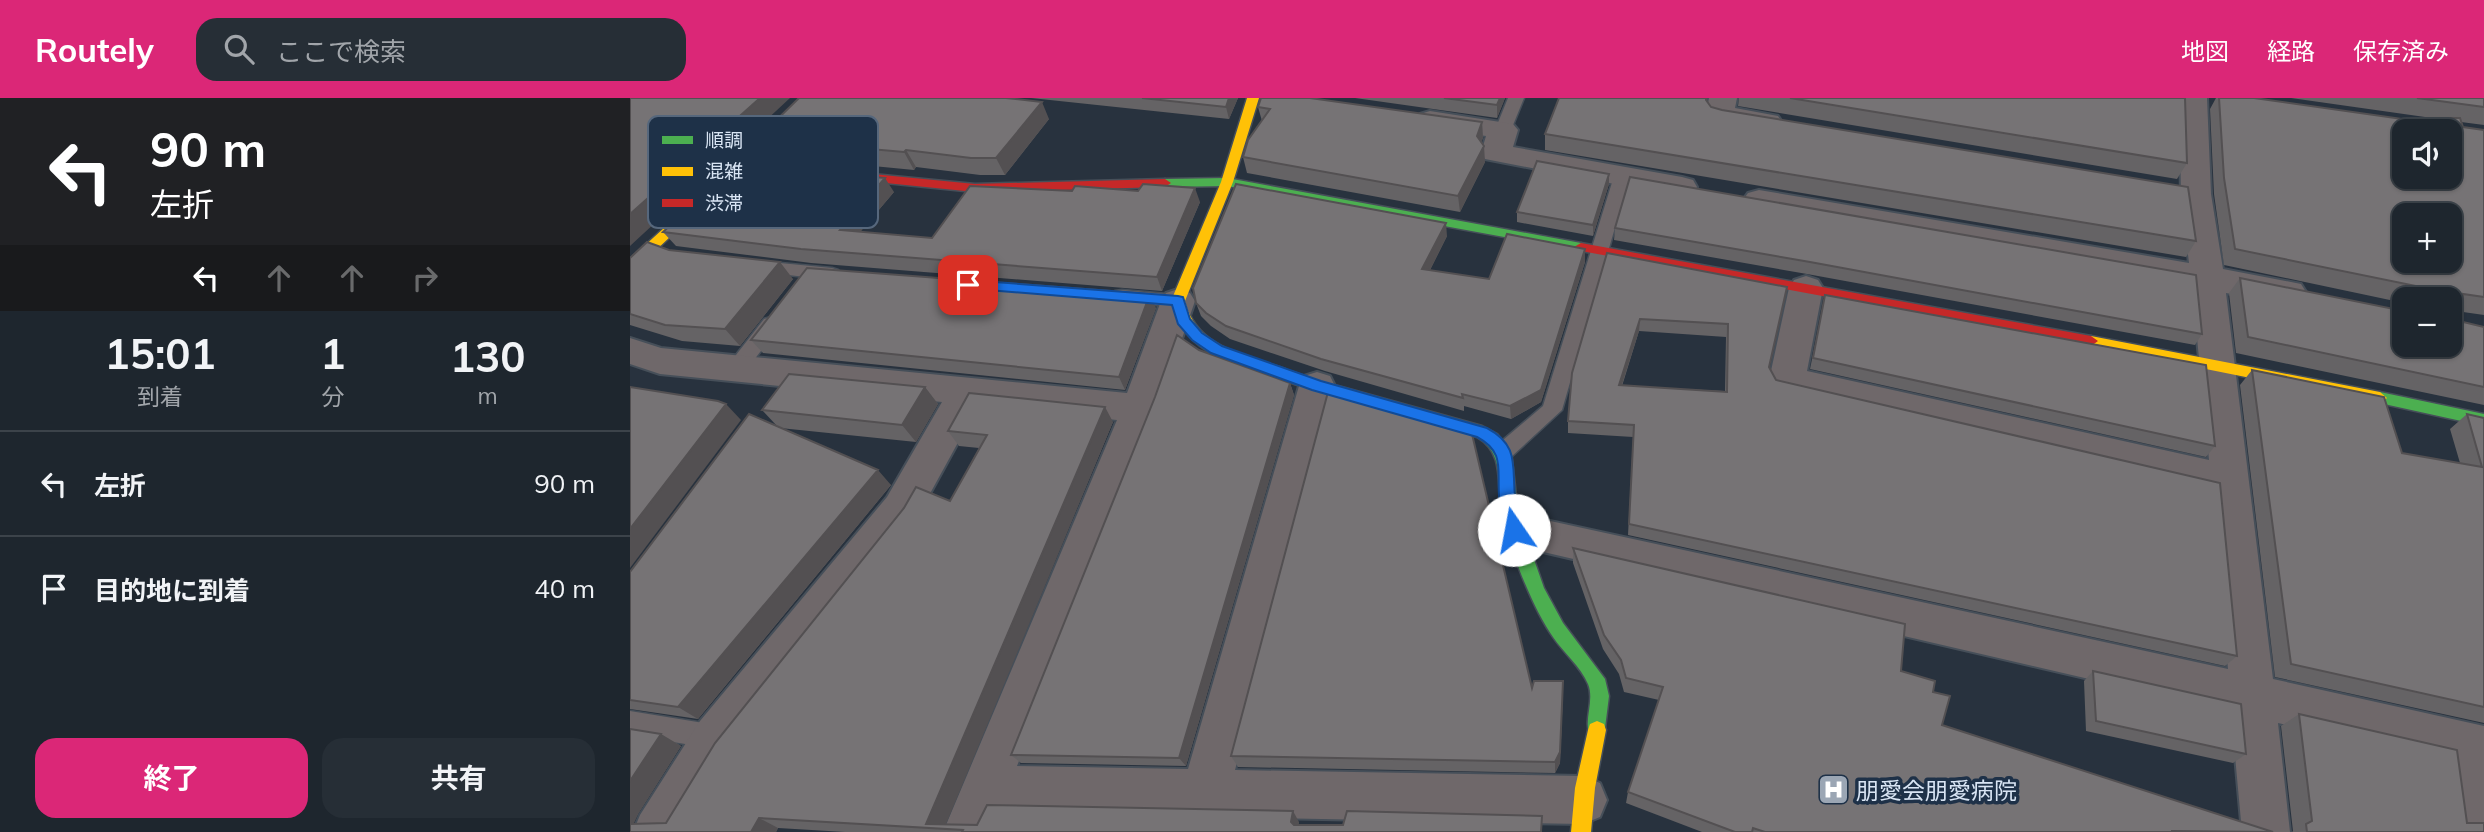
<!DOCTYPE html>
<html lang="ja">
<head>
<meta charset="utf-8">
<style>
	:root { --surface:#1e262e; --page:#262e36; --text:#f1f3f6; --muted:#a1a5aa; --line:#3c434a; --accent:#db2777 }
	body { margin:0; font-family:Mulish,"Noto Sans JP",sans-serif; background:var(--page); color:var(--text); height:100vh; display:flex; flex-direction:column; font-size:26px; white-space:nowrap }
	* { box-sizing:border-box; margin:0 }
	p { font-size:23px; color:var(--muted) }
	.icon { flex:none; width:38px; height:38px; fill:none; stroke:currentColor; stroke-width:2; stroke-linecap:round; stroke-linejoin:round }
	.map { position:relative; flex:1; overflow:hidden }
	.details { display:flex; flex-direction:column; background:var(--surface); width:630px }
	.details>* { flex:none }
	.guide { background:#202124; color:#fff; overflow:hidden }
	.fabs { position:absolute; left:1762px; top:21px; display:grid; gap:14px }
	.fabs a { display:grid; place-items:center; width:70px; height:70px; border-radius:14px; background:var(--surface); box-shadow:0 2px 5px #0004,0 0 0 2px var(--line); font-size:35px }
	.pin { position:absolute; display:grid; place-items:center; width:60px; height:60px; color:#fff; margin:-30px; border-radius:14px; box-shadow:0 4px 10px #0006 }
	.me { position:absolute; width:77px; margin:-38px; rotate:348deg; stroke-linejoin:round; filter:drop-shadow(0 0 5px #0008) }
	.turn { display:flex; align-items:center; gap:24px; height:147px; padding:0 35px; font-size:32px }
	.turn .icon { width:91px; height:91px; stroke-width:2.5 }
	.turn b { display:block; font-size:49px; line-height:60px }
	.lanes { display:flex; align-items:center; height:66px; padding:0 35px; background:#0003; justify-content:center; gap:35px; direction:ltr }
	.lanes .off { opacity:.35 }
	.eta { display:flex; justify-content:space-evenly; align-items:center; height:119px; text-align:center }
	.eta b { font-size:42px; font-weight:700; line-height:49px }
	.cta { display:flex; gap:14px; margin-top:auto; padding:14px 35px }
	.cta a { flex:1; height:80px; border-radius:21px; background:var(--accent); color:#fff; font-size:28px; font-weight:700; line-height:80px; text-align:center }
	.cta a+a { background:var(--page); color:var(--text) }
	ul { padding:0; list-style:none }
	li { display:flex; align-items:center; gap:21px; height:105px; padding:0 35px; border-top:2px solid var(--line) }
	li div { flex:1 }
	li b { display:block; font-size:26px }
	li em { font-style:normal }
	header { display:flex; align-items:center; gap:42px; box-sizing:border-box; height:98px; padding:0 35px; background:var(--accent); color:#fff }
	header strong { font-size:33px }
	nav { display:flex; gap:38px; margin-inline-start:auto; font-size:24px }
	.search { width:490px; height:63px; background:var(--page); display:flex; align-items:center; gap:18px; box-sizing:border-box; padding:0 24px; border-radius:21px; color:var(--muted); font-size:26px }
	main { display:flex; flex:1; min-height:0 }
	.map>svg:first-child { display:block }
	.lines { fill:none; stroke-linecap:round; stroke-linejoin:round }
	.lane-casing { stroke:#464f59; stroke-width:3 }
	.street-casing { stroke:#464f59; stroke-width:4 }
	.fast-casing { stroke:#464f59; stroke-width:3 }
	.slow-casing { stroke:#464f59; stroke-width:3 }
	.jam-casing { stroke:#464f59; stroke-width:3 }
	.lane { fill:#6f686a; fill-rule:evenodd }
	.street { fill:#6f686a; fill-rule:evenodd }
	.fast { fill:#4caf50; fill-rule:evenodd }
	.slow { fill:#ffc107; fill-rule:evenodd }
	.jam { fill:#c62828; fill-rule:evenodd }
	.wall { fill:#656365; fill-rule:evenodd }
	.shaded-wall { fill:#535052 }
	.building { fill:#767375; stroke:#535052; stroke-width:2; fill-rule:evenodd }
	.route { fill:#1a73e8; stroke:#114b97; stroke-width:2 }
	.labels { text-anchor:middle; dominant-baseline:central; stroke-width:7; stroke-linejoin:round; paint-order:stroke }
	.near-poi-label { font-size:23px; fill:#d9e5f4; stroke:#1e3148; text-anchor:start }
	.key { fill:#1e3148; stroke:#56677c; stroke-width:2 }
	.key-label { font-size:19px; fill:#d9e5f4 }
</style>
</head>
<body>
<header>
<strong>Routely</strong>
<div class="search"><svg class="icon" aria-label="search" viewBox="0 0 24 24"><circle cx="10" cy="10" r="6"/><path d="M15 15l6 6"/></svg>ここで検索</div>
<nav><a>地図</a><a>経路</a><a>保存済み</a></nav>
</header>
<main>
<section class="details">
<div class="guide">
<div class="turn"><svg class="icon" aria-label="left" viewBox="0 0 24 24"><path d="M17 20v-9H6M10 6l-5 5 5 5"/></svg><div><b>90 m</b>左折</div></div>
<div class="lanes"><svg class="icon" aria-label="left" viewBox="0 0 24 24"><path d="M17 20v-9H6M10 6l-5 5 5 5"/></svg><svg class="icon off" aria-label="ahead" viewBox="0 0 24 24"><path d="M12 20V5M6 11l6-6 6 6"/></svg><svg class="icon off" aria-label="ahead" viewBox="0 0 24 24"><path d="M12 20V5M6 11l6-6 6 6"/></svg><svg class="icon off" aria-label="right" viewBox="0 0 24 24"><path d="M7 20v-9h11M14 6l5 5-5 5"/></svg></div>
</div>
<div class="eta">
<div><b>15:01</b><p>到着</p></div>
<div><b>1</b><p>分</p></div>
<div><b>130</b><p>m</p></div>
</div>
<ul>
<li><svg class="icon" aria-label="left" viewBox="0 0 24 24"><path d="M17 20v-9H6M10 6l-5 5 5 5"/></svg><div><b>左折</b></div><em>90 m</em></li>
<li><svg class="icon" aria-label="arrive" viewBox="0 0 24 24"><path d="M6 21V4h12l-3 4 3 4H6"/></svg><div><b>目的地に到着</b></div><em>40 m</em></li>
</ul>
<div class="cta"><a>終了</a><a>共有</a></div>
</section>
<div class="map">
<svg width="1854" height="734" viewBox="0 0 1854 734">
	<rect width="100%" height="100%" fill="#28323e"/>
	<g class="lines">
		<defs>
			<path id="lane" d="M878 0H894L881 32 873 37 865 32Z
				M992 73 1000 78 932 312 880 360 873 362 866 360 863 354 866 348 913 308 984 78Z
				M130 163 202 170 208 172 211 176 208 180 202 182 124 173 121 169 124 165Z
				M492 192 548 197 555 198 557 203 555 208 548 209 485 203 483 198 485 193Z
				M141 219 148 221 150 226 148 231 113 276 106 278 99 276 96 271 99 266 134 221Z
				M0 613 86 627 95 630 99 639 95 648 86 651 0 637Z"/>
			<path id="street" d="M1079 0H1107L1105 10 1148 18 1152 24 1148 30 1138 33 1080 22 1076 16Z
				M1549 0H1577L1581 96 1593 171 1671 186 1676 194 1671 202 1659 206 1596 195 1643 581 1854 628V734H1815L1807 662 1648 625 1660 734H1612L1601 614 870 444 864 432 870 420 884 415 1598 571 1582 394 1157 296 1144 292 1139 282 1159 190 1164 182 1176 178 1188 182 1193 190 1177 273 1579 362 1562 189 1129 112 1118 109 1113 102 1118 95 1129 92 1559 165 1551 96Z
				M800 13 883 26 888 32 883 49 1052 79 1063 82 1067 89 1063 96 1052 99 855 61 851 55 856 38 790 28 786 22 790 16Z
				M548 191 560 195 565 203 528 310 387 668 558 671 669 288 674 278 687 274 700 278 705 288 605 672 953 678 970 685 977 702 970 719 953 726 369 715 361 734H313L487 322 348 308 285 423 102 655 55 734H3L10 717 70 623 257 399 312 304 30 276 0 266V240L31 250 497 295 531 203 536 195Z"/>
			<path id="fast" d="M597 80 951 145 958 149 951 153 597 88 535 89 529 85 535 81Z
				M650 270 690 283 852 328 867 336 881 353 888 416 914 490 933 525 975 581 979 598 974 638 967 641 960 638C953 622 965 603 958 586 951 569 933 554 923 539 903 511 879 450 872 416 866 387 876 356 847 339L687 294 645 279 643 275 645 271Z
				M1750 294 1854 316V328L1745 304 1743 300Z"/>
			<path id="slow" d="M617 0H629L603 84 555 203C566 250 615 257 655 271L657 275 655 279 650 280C604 266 553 256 541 203L591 84Z
				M73 97 77 98V104L5 172 0 174V161L69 98Z
				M1461 238 1750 294 1757 300 1750 306 1456 247 1454 243 1456 239Z
				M967 623 974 626 976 632 965 690 961 734H941L945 690 958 632 960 626Z"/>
			<path id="jam" d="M110 63 345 86 535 81 541 85 535 89 345 94 106 70V64Z
				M951 145 1461 238 1468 243 1461 248 946 152 944 149Z"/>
		</defs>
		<use href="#lane" class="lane-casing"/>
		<use href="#street" class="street-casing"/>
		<use href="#fast" class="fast-casing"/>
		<use href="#slow" class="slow-casing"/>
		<use href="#jam" class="jam-casing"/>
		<use href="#lane" class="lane"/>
		<use href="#street" class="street"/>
		<use href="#fast" class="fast"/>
		<use href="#slow" class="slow"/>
		<use href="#jam" class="jam"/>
	</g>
	<path class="wall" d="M401 0H608L599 21Z
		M725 0H875L867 20Z
		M1109 0H1555L1557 65 1547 81 1108 8Z
		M1586 0H1624L1786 23 1802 20 1661 0H1854V27L1831 24 1833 29 1854 32V217L1833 214V224L1854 229V307L1606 255 1599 195 1610 180 1774 247 1820 201H1774V205L1594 167 1584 96 1580 11Z
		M1076 2 1081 9 1566 143 1556 159 915 52V36Z
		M628 9 852 24 853 40 851 44 855 64 830 114 617 75 613 59 632 23Z
		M419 21 375 77H350L286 69 284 72 140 58 127 41Z
		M1000 79 1572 236 1565 247 1177 176 984 142 985 130Z
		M979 86 963 138 887 124V114Z
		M264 94 230 134 302 140 570 104 532 193 181 165 46 148 33 134Z
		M817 138 800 172 859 181 955 151V164L911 304 881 321 834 308V313L695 273 600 241 581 228 571 218 566 205Z
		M39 152 163 181 110 248 52 243 0 227V160Z
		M977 155 1157 189 1139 269 1146 282 1607 558 1595 568 998 437 1003 339 938 335V323ZM1009 233 1096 239 1095 293 992 288Z
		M1195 197 1585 348 1576 359 1180 271Z
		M526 210 495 292 133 255 121 242Z
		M1622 272 1772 355 1830 365 1820 331 1837 316 1854 320V625L1645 579 1610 287Z
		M660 285 664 297 556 668 391 665 381 657Z
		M295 289 308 306 286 344 150 330 261 387 68 621 0 611V474L147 328 132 312Z
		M483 324 315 726 669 724 668 727H713L912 718V734H215L148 730 146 734H0L31 636 51 648 8 716 3 726 36 725 320 403 349 350 329 348 318 333Z
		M943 450 1271 573 1303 594 1312 627 1643 734H1072L996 705 998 694 1029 602 994 594 989 576 973 551 943 465Z
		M1463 573 1616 656 1603 665 1456 633 1454 583Z
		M902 590 933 595 930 665 925 675 608 669 601 658Z
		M1669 616 1837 725 1854 734H1662L1663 733 1651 628Z"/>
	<path class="shaded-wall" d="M130 0H160L0 148V116Z
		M599 0H608L599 21 596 9Z
		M870 0H875L867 20V7Z
		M412 4 419 21 375 77 366 60Z
		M852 24 853 40 848 54 847 38Z
		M854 48 855 64 830 114 828 98Z
		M276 52 286 69 284 72 274 54Z
		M979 76V86L963 138V127Z
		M255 80 264 94 220 146 210 132Z
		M565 90 570 104 532 193 527 179Z
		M816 125 817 138 794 184 792 171Z
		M955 151V164L911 304 881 321 880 308Z
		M150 164 163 181 110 248 95 231Z
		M520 196 526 210 495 292 489 279Z
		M1010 221 1009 233 988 299 989 287Z
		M660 285 664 297 556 668 549 660Z
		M295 289 308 306 286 344 272 327Z
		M96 306 111 322 0 470V431Z
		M475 309 483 324 314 731 296 726Z
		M248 372 261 387 68 621 48 609Z
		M933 595 930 665 925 675V664Z
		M31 636 51 648 8 716 0 734V683Z
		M663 713 669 724 667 734 661 724Z
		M129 720 148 730 146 734H121Z"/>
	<path class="building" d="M0 0H130L0 116Z
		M169 0H376L412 4 366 60H341L276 52 274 54 127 41Z
		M512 0H599L596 9Z
		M631 0H680L852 24 847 38 854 48 828 98 613 59 618 42 640 11 628 9Z
		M814 0H870L867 7Z
		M929 0H1076V2L1081 9 1092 12 1558 89 1566 143 915 36Z
		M1160 0H1555L1557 65Z
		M1589 0H1624L1786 23 1789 20H1830L1833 29 1854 32V199L1833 196V224L1854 229V289L1618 239 1610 180 1774 213V247H1820V201H1791V189L1605 151 1594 80ZM1774 33H1820V79H1774ZM1774 117H1820V163H1774Z
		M1787 0H1854V9Z
		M907 63 979 76 963 127 887 114Z
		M106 66 255 80 210 132 302 140 340 88 442 93 445 88 508 93 513 86 565 90 527 179 171 151 33 134Z
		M1000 79 1566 177 1572 236 1180 164 985 130Z
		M606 86 816 125 792 171 859 181 877 136 955 151 911 292 880 308 832 296 833 300 691 261 596 228 576 215 566 205 563 190Z
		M17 144 39 152 150 164 95 231 35 227 0 216V160Z
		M977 155 1157 189 1139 269 1146 282 1590 385 1607 558 999 426 1004 327 938 323 942 275ZM1010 221 1098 226 1097 294 989 287Z
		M177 170 520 196 489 279 121 242Z
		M1195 197 1576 267 1585 348 1183 260Z
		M547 237 569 252 660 285 549 660 381 657 525 299Z
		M1622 272 1754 299 1772 355 1852 369 1837 316 1854 320V609L1661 566Z
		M159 276 295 289 272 327 132 312Z
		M0 289 88 303 96 306 0 431Z
		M698 294 837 333 842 336 902 590 904 583H933L930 654 925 664 601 658Z
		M339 295 475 309 296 726 347 727 357 707 663 713 661 724 664 727H713L717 713 912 718 911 734H332L333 732 129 720 121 734H0V726L36 725 85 645 274 410 286 389 320 403 357 337 318 333Z
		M119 316 248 372 48 609 0 602V474Z
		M943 450 1275 526 1271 573 1305 583 1303 594 1320 598 1312 627 1643 734 1542 733V734H1135L1123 730 1122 734H1105L998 694 1033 589 996 580 991 562 974 537Z
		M1463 573 1611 606 1616 656 1466 623Z
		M1669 616 1827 652 1837 725H1854V734H1677L1676 726 1682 723Z
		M0 631 31 636 0 683Z"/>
	<path class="route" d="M338 182 548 198 553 199 560 221 572 235 592 248 691 283 857 330C889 347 882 367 885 398 886 410 890 421 893 432L890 437H879L876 432C874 421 870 409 869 398 867 371 875 354 847 339L682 292 581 255 562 242 548 226 542 207 333 190V183Z"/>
	<defs>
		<symbol id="hospital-square" viewBox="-11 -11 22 22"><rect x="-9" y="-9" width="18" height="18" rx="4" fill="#9ba6b4" stroke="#1e3148"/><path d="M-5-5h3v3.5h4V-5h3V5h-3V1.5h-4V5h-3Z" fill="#fff"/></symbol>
	</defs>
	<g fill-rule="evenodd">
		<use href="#hospital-square" x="1186" y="674" width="35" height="35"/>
	</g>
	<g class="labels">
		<g class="near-poi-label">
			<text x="1226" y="692">朋愛会朋愛病院</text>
		</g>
	</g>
	<rect x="18" y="18" width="230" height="112" rx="10" class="key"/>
	<rect x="32" y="38" width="31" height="8" fill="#4caf50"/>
	<rect x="32" y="69" width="31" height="9" fill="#ffc107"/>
	<rect x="32" y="101" width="31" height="8" fill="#c62828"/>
	<g class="key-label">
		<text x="75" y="49">順調</text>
		<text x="75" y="80">混雑</text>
		<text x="75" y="112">渋滞</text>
	</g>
</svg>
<div class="fabs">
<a><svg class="icon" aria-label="sound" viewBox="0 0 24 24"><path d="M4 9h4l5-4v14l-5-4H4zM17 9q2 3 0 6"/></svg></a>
<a>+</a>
<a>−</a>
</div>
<div class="pin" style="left:338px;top:187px;background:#d93025"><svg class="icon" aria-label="arrive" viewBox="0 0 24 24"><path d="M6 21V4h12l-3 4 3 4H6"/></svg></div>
<svg class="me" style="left:884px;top:432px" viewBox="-20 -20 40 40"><circle r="19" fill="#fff"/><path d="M0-13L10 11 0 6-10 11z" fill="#1a73e8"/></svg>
</div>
</main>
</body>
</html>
